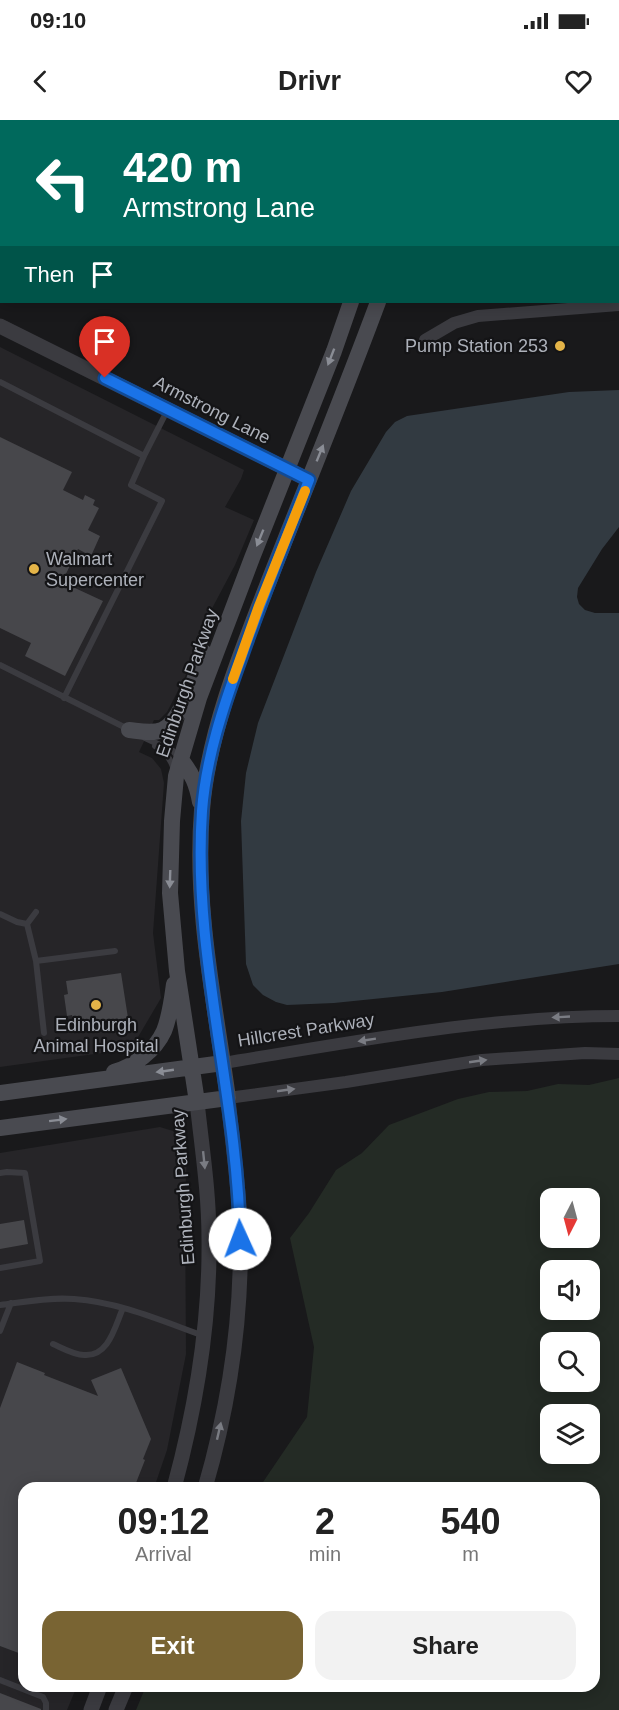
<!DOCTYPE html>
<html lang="en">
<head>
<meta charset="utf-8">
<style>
	:root { --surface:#fff; --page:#f2f2f2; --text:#222; --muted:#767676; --accent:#796433 }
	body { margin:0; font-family:Arial,sans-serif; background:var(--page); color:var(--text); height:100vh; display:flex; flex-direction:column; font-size:22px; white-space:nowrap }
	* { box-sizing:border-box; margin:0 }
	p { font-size:20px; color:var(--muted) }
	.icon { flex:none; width:33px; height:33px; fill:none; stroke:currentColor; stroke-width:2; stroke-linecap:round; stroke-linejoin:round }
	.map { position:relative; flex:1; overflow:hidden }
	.details { position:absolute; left:18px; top:1362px; width:582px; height:210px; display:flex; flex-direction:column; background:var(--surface); border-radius:18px; box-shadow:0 3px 15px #0003 }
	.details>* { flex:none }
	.banner { position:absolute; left:0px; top:0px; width:620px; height:183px; box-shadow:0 3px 15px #0003; background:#00695c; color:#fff; overflow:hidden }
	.needle { width:39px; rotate:186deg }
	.fabs { position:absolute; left:540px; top:1068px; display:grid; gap:12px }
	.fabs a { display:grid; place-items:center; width:60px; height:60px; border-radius:12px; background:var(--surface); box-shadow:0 3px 15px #0003; font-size:30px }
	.pin { position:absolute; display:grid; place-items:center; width:51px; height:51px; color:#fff; margin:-62px -26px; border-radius:50% 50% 50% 0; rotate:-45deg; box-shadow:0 0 6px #0007 }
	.pin .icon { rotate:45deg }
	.me { position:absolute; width:66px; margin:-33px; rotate:358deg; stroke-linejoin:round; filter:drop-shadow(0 0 4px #0008) }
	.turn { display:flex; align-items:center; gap:21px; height:126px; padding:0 24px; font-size:27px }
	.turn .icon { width:78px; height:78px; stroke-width:2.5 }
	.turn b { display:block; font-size:42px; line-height:51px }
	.then { display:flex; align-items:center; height:57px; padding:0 24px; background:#0003; gap:12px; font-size:22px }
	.eta { display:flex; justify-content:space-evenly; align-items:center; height:102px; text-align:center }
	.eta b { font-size:36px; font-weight:700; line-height:42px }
	.primary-button { display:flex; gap:12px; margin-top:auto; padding:12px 24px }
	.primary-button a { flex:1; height:69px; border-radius:18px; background:var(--accent); color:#fff; font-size:24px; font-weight:700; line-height:69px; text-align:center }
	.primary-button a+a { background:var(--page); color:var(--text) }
	.status { display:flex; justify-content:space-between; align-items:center; height:42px; padding:0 30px; background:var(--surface); direction:ltr }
	.status svg { height:16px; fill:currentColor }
	header { display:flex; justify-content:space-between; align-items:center; height:78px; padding:0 24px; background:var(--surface); font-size:27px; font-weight:700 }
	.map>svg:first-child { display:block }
	.built { fill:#262528 }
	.green { fill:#242b25; fill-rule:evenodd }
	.water { fill:#323a41 }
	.building { fill:#47474b }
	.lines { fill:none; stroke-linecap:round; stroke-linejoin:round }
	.service { stroke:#3b3b40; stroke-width:6 }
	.minor { stroke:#3b3b40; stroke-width:12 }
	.tertiary { stroke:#3b3b40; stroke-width:15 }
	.secondary { stroke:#494a50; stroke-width:16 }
	.oneway { fill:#8a8d95 }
	.oneway2 { fill:#7a7c83 }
	.route-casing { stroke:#114b97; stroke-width:15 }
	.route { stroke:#1a73e8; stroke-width:10 }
	.slow { stroke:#f59e0b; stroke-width:10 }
	.poi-dot { fill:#e4b448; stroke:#141416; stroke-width:2 }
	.labels { text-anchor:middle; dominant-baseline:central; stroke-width:4.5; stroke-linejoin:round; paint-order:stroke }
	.poi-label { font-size:18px; fill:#adb1ba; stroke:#141416; text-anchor:end }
	.street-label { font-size:18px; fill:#adb1ba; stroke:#141416 }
</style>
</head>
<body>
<div class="status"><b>09:10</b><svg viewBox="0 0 49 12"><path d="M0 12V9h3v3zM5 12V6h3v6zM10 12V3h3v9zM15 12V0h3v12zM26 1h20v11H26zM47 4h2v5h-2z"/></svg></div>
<header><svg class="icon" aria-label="back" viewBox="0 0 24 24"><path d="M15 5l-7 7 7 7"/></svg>Drivr<svg class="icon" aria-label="heart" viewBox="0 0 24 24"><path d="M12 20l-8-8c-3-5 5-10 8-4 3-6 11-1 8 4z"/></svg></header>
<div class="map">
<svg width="619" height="1590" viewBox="0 0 619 1590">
	<rect width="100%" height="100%" fill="#19191b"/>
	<path class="built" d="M0 227 244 350 241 359 225 387 254 400 235 445 208 496 185 557 167 592 159 600H154L139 632 152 638 161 649 164 663 153 813 161 878 131 929 0 947Z
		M160 1007 173 1011 184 1022 187 1033 185 1081 186 1234 167 1330 154 1368H24V1566H77L67 1590H0V1033Z"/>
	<path class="green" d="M619 958V1590H136L146 1566H594V1368H259L307 1297 314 1227 290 1118 309 1093 336 1050 362 1033 389 1005 458 979 489 972 527 971 558 964 589 965ZM550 1078H590V1118H550ZM550 1150H590V1190H550ZM550 1222H590V1262H550ZM550 1294H590V1334H550Z"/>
	<path class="water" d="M619 270V407L602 429 578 468 577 477 579 484 585 490 595 493H619V844L442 872 334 883 287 885 276 882 263 875 253 865 246 844 241 701 246 653 258 603 316 452 351 371 386 312 395 302 407 296 569 272Z"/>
	<path class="building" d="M564 221 565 231H555L554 222Z
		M0 317 72 352 63 370 83 380 85 375 95 380 93 385 99 388 88 410 100 416 91 436 78 429 62 462 103 481 65 556 25 536 31 523 0 508Z
		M121 853 128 898 74 906 72 895 67 896 64 875 68 874 66 861Z
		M24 1100 28 1124 0 1129V1104Z
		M17 1242 45 1253 44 1255 98 1276 91 1260 121 1248 151 1319 143 1339 145 1340 134 1368H24V1535L0 1526V1288Z
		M0 1573 41 1589V1590H0Z"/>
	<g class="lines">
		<path class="service" d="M0 262 144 336
			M0 545 128 609
			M64 578 162 381 131 365 144 336 168 289
			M145 618 173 631 180 639
			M155 626C165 631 171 639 174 650
			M0 794 17 802 27 804 36 792
			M27 804 36 841 44 913
			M36 841 115 831
			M0 1053 7 1052 25 1053 40 1141 0 1148
			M0 1185C24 1182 50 1177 74 1179 119 1182 162 1201 204 1216
			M0 1211 11 1183
			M53 1224C62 1228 74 1235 84 1235 109 1237 115 1206 123 1188
			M0 1560 43 1577 46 1583V1590"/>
		<path class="minor" d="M545 0 546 2
			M602 0 604 2
			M618 10H619
			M425 220 454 203 478 196 619 185
			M223 943C354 922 486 896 619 896
			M228 978 346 962 482 940 585 933 619 934"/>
		<path class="tertiary" d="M0 206 309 360
			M174 1368C196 1287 210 1204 209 1119 209 1073 202 1028 197 982
			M205 1368C230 1282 243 1192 240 1101 238 1060 232 1019 228 978
			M91 1590 100 1566
			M116 1590 126 1566"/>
		<path class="secondary" d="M410 2 411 0
			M439 2V0
			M129 610C139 611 152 614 162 610 181 602 196 553 205 533
			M181 640C192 653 197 665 200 682
			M114 952C134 946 155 931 164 911 170 896 172 879 174 864
			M0 973 223 943
			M197 982 177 851 170 773 172 701 176 656 199 578 252 438 334 231 351 182
			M0 1008 228 978C215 883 194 787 202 690 208 611 245 522 274 448 309 359 345 271 378 182"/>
	</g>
	<defs><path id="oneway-solid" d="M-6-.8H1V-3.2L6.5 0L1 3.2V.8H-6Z" transform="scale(1.5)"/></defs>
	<g class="oneway">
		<use href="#oneway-solid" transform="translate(331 237) rotate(111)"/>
		<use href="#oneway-solid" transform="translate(320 333) rotate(-68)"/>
		<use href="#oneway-solid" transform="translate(260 418) rotate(112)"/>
		<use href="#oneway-solid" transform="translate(170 759) rotate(92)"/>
		<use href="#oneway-solid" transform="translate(165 951) rotate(172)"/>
		<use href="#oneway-solid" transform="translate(58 1000) rotate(-7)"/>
	</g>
	<g class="oneway2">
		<use href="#oneway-solid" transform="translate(561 897) rotate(177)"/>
		<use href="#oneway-solid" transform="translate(367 920) rotate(171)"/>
		<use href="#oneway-solid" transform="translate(478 941) rotate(-8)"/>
		<use href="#oneway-solid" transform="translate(286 970) rotate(-8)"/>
		<use href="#oneway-solid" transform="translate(204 1040) rotate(84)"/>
		<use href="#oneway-solid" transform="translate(219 1311) rotate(-77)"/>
	</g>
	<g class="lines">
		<defs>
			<path id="route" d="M105 258 309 360C286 419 262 478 241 538 223 587 206 638 202 691 192 835 238 975 240 1119"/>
		</defs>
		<use href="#route" class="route-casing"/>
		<use href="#route" class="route"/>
		<path class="slow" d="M233 559 259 486 305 371"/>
	</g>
	<g class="poi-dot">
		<circle cx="560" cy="226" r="6"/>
		<circle cx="34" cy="449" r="6"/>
		<circle cx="96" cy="885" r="6"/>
	</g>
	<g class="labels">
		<g class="poi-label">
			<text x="548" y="226">Pump Station 253</text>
			<text x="46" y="439" text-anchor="start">Walmart<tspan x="46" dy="21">Supercenter</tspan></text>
			<text x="96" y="905" text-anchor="middle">Edinburgh<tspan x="96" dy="21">Animal Hospital</tspan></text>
		</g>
		<g class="street-label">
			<text transform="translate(212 290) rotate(27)">Armstrong Lane</text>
			<text transform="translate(187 563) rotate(-71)">Edinburgh Parkway</text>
			<text transform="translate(306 910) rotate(-9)">Hillcrest Parkway</text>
			<text transform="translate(183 1067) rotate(-94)">Edinburgh Parkway</text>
		</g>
	</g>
</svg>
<div class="fabs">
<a><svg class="needle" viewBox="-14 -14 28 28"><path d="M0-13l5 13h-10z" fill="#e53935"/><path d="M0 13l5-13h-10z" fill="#767676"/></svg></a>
<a><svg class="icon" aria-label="sound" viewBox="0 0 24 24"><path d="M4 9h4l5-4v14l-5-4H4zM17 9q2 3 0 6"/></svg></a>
<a><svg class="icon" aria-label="search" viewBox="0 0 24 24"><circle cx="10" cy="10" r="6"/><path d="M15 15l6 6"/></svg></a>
<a><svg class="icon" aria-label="layers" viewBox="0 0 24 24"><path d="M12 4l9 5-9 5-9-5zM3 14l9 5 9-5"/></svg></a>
</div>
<div class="pin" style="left:105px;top:258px;background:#d93025"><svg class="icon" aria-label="arrive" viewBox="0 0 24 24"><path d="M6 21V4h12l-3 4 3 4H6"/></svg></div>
<svg class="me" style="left:240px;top:1119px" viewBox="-20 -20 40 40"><circle r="19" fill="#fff"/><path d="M0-13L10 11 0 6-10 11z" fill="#1a73e8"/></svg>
<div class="banner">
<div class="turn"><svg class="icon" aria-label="left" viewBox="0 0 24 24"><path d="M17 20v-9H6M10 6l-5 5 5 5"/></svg><div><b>420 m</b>Armstrong Lane</div></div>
<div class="then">Then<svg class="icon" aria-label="arrive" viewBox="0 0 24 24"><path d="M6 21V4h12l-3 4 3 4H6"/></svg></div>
</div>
<section class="details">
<div class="eta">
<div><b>09:12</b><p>Arrival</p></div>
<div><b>2</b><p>min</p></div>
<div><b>540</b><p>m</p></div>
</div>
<div class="primary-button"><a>Exit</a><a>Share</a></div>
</section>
</div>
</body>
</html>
